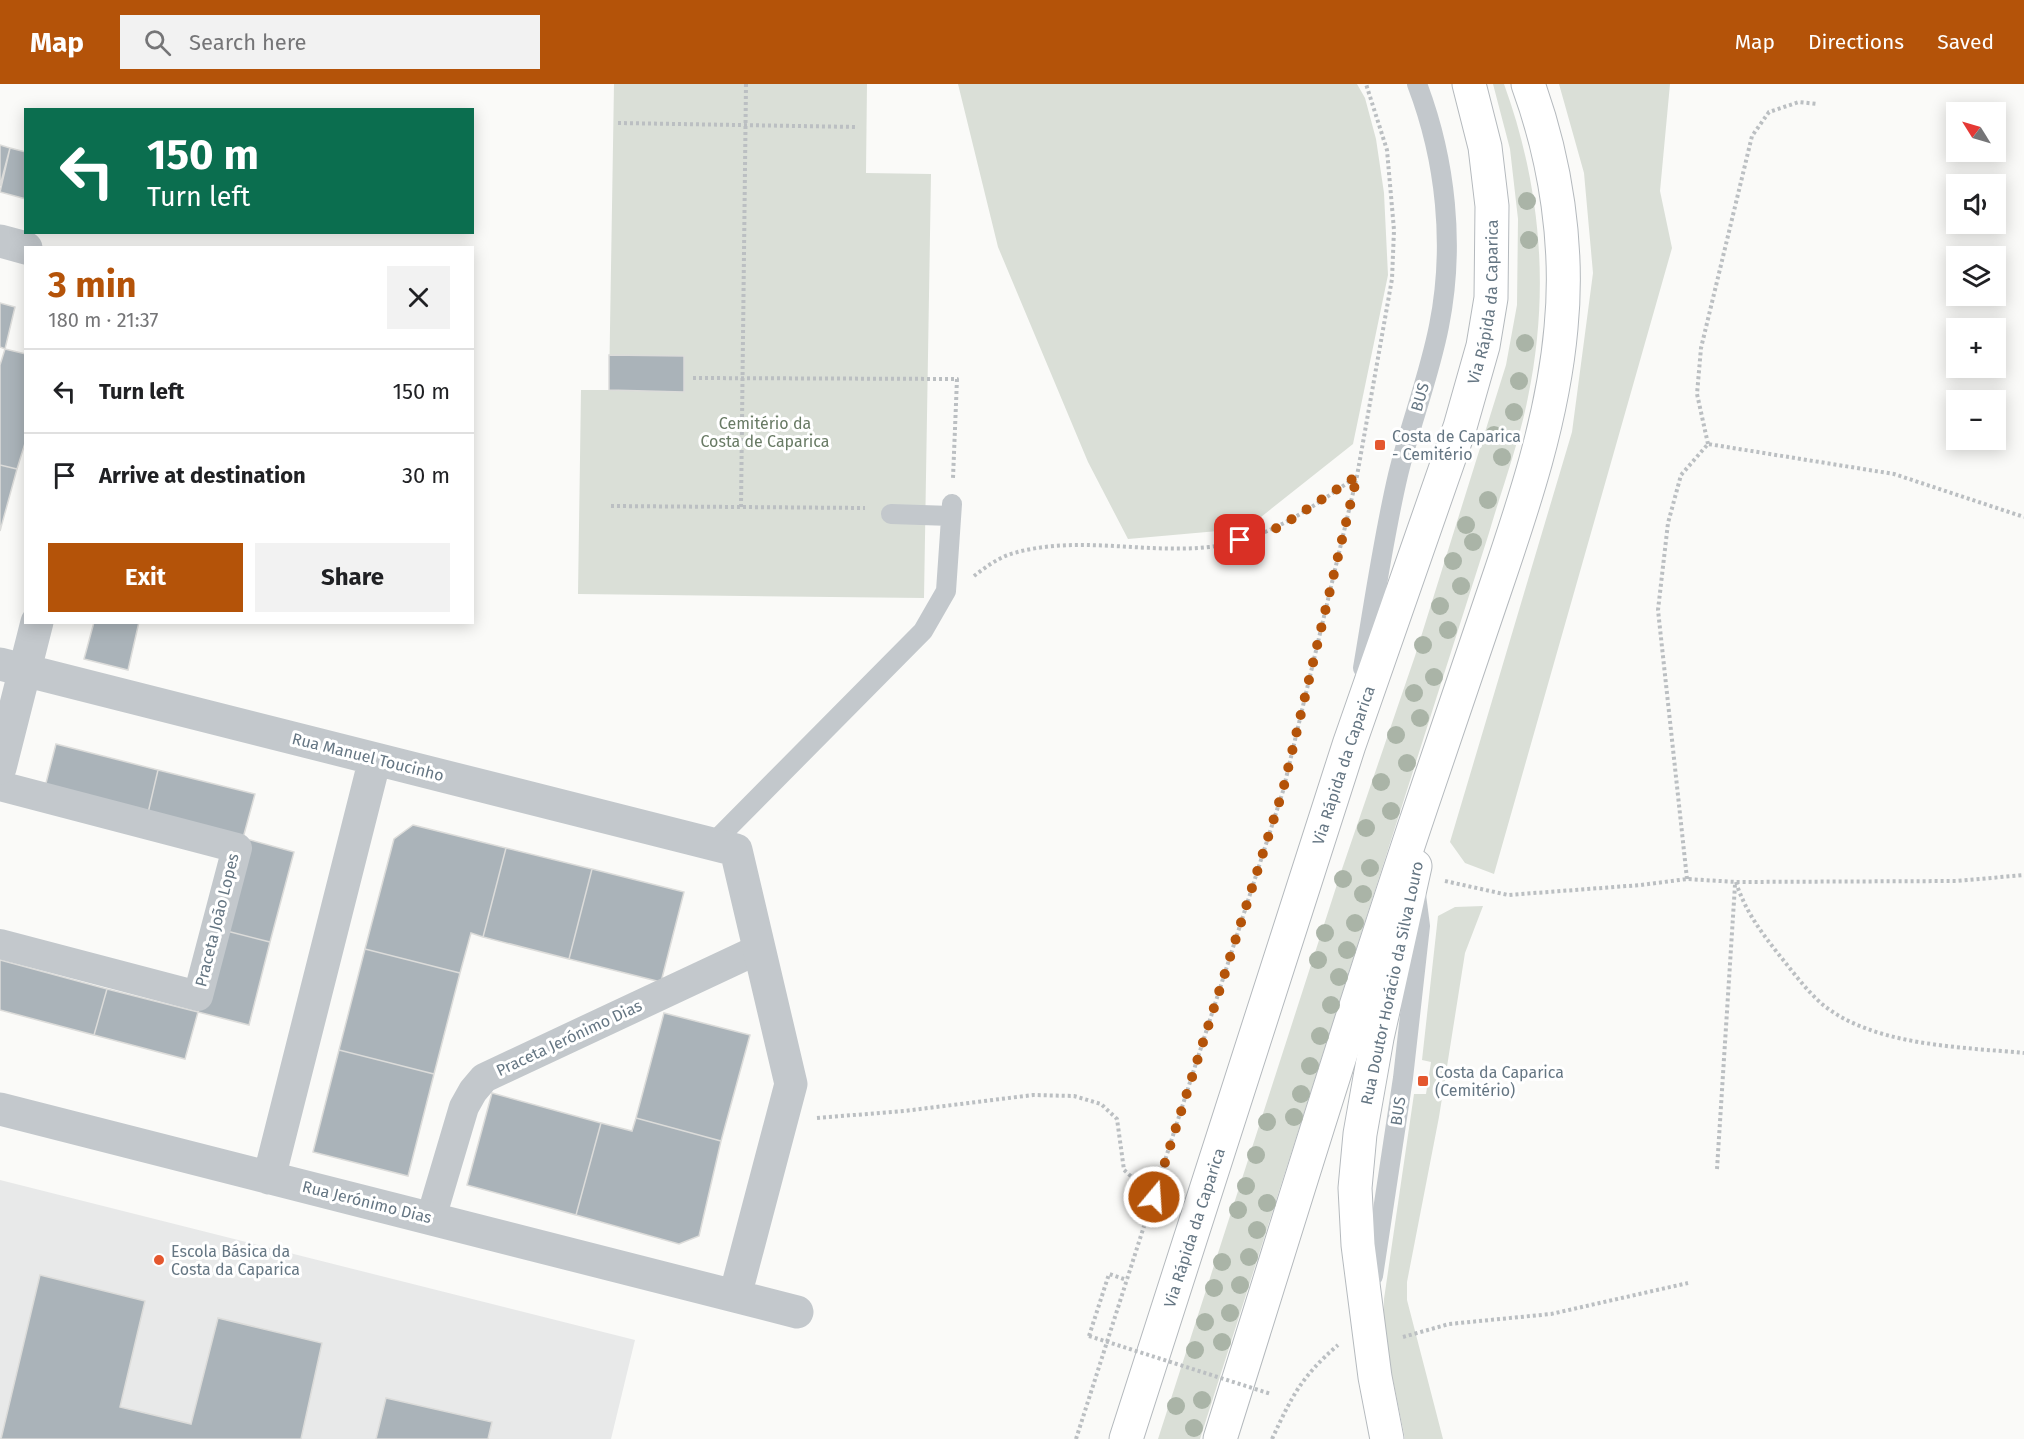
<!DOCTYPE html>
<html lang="en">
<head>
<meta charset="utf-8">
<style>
	:root { --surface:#fff; --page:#f2f2f2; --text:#202124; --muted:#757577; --line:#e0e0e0; --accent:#b45309 }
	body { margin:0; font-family:"Fira Sans",sans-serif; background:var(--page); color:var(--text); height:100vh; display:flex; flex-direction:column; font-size:22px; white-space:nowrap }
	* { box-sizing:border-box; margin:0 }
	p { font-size:20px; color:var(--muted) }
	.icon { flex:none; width:33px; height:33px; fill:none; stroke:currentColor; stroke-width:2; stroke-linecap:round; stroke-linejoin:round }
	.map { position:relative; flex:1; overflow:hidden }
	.drawer { position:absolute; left:24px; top:162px; width:450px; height:378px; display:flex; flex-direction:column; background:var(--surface); border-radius:0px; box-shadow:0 3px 15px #0003 }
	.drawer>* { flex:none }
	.banner { position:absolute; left:24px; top:24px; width:450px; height:126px; border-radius:0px; box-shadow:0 3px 15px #0003; background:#0b6e4f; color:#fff; overflow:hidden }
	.needle { width:39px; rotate:307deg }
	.controls { position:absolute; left:1946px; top:18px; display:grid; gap:12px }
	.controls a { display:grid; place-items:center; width:60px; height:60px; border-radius:0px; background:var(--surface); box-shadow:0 3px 15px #0003; font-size:30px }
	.pin { position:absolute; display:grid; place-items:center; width:51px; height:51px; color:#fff; margin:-26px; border-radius:12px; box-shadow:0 3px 9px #0006 }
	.me { position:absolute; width:66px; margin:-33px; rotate:18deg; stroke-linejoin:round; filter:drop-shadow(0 0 4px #0008) }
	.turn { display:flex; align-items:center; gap:21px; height:126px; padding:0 24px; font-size:27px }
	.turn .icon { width:78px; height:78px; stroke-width:2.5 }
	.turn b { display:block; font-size:42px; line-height:51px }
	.round { display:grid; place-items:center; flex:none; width:63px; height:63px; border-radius:0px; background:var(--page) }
	.head { display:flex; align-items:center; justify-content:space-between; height:102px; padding:0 24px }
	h1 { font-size:36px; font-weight:700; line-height:45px; color:var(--accent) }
	.primary-button { display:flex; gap:12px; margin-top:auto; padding:12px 24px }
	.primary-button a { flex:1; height:69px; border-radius:0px; background:var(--accent); color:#fff; font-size:24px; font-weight:700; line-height:69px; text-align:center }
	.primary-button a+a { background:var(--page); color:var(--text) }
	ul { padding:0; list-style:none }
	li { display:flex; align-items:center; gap:18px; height:84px; padding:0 24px; border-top:2px solid var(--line) }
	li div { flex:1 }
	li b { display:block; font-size:22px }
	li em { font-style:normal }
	header { display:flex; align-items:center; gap:36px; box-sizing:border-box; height:84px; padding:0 30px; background:var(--accent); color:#fff }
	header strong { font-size:28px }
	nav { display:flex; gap:33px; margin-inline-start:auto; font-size:21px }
	.search { width:420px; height:54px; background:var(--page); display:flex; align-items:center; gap:15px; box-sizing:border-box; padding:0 21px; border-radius:0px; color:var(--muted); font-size:22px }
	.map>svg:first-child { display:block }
	.built { fill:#e8e9e9 }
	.green { fill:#dadfd7 }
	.building { fill:#aab3b9; stroke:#dcdcda; stroke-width:1.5 }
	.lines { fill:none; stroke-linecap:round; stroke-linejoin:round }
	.primary-casing { stroke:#b5babe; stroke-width:35 }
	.trunk-casing { stroke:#b4b9bd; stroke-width:35 }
	.path { stroke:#bbbfc2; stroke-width:4; stroke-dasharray:3 3; stroke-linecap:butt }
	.service { stroke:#c3c8cc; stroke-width:20 }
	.pedestrian { stroke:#c3c8cc; stroke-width:30 }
	.minor { stroke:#c3c8cc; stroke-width:33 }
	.primary { stroke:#fff; stroke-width:33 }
	.trunk { stroke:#fff; stroke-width:33 }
	.path-bridge { stroke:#bbbfc2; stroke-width:4; stroke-dasharray:3 3; stroke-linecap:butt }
	.tree { fill:#aab4a7 }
	.route { stroke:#b45309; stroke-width:10; stroke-dasharray:0 18 }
	.poi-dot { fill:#e4572e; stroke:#fff; stroke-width:2 }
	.labels { text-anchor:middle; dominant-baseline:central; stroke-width:6; stroke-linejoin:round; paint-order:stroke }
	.street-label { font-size:16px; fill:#657683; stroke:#fff }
	.park-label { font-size:16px; fill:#687a64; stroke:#fff }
	.poi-label { font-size:16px; fill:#657683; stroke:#fff; text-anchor:start }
</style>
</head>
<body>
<header>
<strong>Map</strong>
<div class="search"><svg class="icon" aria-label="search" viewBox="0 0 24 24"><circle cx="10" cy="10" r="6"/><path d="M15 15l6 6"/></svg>Search here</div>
<nav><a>Map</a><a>Directions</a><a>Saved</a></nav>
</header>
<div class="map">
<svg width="2024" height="1355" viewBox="0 0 2024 1355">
	<rect width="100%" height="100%" fill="#fafaf8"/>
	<path class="built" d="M0 1096 635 1256 611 1355H0Z"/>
	<path class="green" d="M614 0H867L866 89 931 90 924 514 578 510 581 306H609Z
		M958 0H1357L1365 14 1376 55 1384 109 1388 191 1353 360 1261 433 1218 447 1128 455 1088 378 998 163Z
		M1493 0H1504C1541 102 1550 207 1528 313 1519 359 1502 404 1489 449L1200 1355H1158L1341 788 1415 572 1506 281 1517 221 1518 135 1510 65Z
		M1559 0H1670L1660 107 1672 164 1494 790 1465 779 1450 758 1572 348 1593 189 1584 89Z
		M1483 822 1465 869 1439 1033 1407 1198V1216L1443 1355H1405L1383 1247 1384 1215 1414 1010H1426L1431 978 1422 976 1438 832 1455 823Z"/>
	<path class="building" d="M0 61 10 64 0 102Z
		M10 64 26 68V115L0 108Z
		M0 219 15 223 5 265 0 263Z
		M5 265 26 270V356L17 385 0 381V281Z
		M609 271 684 272V308L609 306Z
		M0 381 17 385 0 447Z
		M94 538H139L128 586 84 575Z
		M56 660 158 686 148 729 45 703Z
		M158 686 255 710 243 754 148 729Z
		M413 741 506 764 483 853 471 849 460 889 365 865 394 755Z
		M243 754 294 768 270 858 219 845Z
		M506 764 592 785 569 875 483 853Z
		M592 785 684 808 661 898 569 875Z
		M219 845 270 858 249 941 198 928Z
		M365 865 460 889 434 990 339 966Z
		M0 876 107 905 94 951 0 926Z
		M107 905 198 928 185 975 94 951Z
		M664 929 750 951 721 1057 636 1034Z
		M339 966 434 990 408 1092 313 1068Z
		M492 1009 601 1039 576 1131 467 1101Z
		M636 1034 721 1057 699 1152 679 1160 576 1131 601 1039 632 1047Z
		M40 1191 145 1217 120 1323 191 1340 218 1234 322 1259 301 1355H1Z
		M386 1314 492 1338 488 1355H376Z"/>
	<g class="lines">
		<defs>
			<path id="primary" d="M1387 1355 1375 1293 1358 1161 1355 1104 1360 1050 1377 954 1415 782"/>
			<g id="trunk">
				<path id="s1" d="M1126 1355 1349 661 1460 343 1483 262 1491 214 1492 122 1485 63 1469 0"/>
				<path d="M1220 1355C1287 1143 1351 930 1422 720 1447 648 1471 576 1495 505 1524 420 1553 334 1561 244 1569 163 1556 77 1528 0"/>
			</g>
		</defs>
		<use href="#primary" class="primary-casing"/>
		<use href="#trunk" class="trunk-casing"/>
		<path class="path" d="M618 39 858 43
			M693 294 957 295 953 394
			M1708 360 1697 310 1701 264 1752 52 1769 28 1799 18 1817 20
			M611 422 865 424
			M741 423 746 0
			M974 492C986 483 999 473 1014 469 1077 451 1145 470 1209 463 1266 457 1311 424 1356 393
			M1687 795 1658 526 1668 439 1681 391 1708 360 1894 390 2024 433
			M1445 797 1508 811 1641 801 1687 795 1736 798 1957 797 2024 791
			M1736 798C1745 827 1761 848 1780 872 1793 888 1806 906 1822 920 1873 962 1961 963 2024 969
			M817 1034 904 1027 1033 1011 1074 1012 1101 1020 1117 1035 1124 1086 1154 1113
			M1717 1085 1735 801
			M1089 1252 1109 1190 1127 1196
			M1403 1253 1449 1240 1551 1230 1688 1199
			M1076 1355 1283 707 1357 392 1392 195 1394 146 1387 66 1366 0
			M1272 1355C1292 1312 1301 1293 1338 1261"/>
		<path class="service" d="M891 430 951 432
			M1363 584C1374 520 1383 455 1398 391 1410 341 1429 293 1439 242 1455 162 1446 76 1417 0
			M712 760 923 547 946 507 952 420
			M1373 1192 1403 994 1420 842 1416 811"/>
		<path class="pedestrian" d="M0 702 237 764 198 912 0 860
			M431 1134 464 1023 473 1007 484 994 759 865"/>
		<path class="minor" d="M0 157 26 164
			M0 580 736 766 791 1000 735 1212
			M0 684 37 538
			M0 1025 797 1228
			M269 1094 375 675"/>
		<use href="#primary" class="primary"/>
		<use href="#trunk" class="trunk"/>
		<path class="path-bridge" d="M1089 1252 1271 1310"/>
	</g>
	<g class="tree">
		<circle cx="1527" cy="117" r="9"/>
		<circle cx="1529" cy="156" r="9"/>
		<circle cx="1525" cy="259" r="9"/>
		<circle cx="1519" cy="297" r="9"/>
		<circle cx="1514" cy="328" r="9"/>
		<circle cx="1494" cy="351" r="9"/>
		<circle cx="1502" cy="373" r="9"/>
		<circle cx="1488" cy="416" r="9"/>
		<circle cx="1466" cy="441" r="9"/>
		<circle cx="1473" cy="458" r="9"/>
		<circle cx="1453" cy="477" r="9"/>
		<circle cx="1461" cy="502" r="9"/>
		<circle cx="1440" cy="522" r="9"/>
		<circle cx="1448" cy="546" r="9"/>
		<circle cx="1423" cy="561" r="9"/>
		<circle cx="1434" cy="593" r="9"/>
		<circle cx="1414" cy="609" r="9"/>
		<circle cx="1420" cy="634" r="9"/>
		<circle cx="1396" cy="651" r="9"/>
		<circle cx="1407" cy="679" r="9"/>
		<circle cx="1381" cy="698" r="9"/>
		<circle cx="1391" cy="727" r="9"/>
		<circle cx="1366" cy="744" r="9"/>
		<circle cx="1370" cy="784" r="9"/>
		<circle cx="1343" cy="795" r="9"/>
		<circle cx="1363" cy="810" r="9"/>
		<circle cx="1355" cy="839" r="9"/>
		<circle cx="1325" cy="849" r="9"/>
		<circle cx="1347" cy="866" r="9"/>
		<circle cx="1318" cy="876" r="9"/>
		<circle cx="1339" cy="893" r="9"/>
		<circle cx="1331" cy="921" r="9"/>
		<circle cx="1320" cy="952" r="9"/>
		<circle cx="1310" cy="982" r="9"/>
		<circle cx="1301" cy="1010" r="9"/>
		<circle cx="1294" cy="1033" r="9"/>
		<circle cx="1267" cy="1038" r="9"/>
		<circle cx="1256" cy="1071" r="9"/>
		<circle cx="1246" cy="1102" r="9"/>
		<circle cx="1267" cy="1119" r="9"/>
		<circle cx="1238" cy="1126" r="9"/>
		<circle cx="1257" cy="1146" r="9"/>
		<circle cx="1249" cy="1173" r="9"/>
		<circle cx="1222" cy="1178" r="9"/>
		<circle cx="1240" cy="1201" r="9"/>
		<circle cx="1214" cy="1204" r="9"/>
		<circle cx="1230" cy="1229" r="9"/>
		<circle cx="1205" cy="1238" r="9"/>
		<circle cx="1222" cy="1258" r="9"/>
		<circle cx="1195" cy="1266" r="9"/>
		<circle cx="1202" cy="1316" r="9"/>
		<circle cx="1176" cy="1322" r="9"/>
		<circle cx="1194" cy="1344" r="9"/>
	</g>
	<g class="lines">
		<path class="route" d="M1154 1113 1283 706 1357 392 1280 443 1240 456"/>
	</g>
	<g class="poi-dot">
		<rect x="1374" y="355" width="12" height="12" rx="3"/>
		<rect x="1417" y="991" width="12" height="12" rx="3"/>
		<circle cx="159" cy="1176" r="6"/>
	</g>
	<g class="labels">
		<g class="street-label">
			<text stroke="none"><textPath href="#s1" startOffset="1194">Via Rápida da Caparica</textPath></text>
			<text transform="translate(1420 313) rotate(-74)">BUS</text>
			<text transform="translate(368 673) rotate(14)">Rua Manuel Toucinho</text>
			<text stroke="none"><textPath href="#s1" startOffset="708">Via Rápida da Caparica</textPath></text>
			<text transform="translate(217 836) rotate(-76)">Praceta João Lopes</text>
			<text transform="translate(1392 899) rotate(-78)">Rua Doutor Horácio da Silva Louro</text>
			<text transform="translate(569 954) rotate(-25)">Praceta Jerónimo Dias</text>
			<text transform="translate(1398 1027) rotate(-81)">BUS</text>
			<text transform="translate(367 1118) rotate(14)">Rua Jerónimo Dias</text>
			<text stroke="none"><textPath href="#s1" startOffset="222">Via Rápida da Caparica</textPath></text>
		</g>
		<g class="park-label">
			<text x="765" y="339">Cemitério da<tspan x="765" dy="18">Costa de Caparica</tspan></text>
		</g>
		<g class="poi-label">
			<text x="1392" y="352">Costa de Caparica<tspan x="1392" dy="18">- Cemitério</tspan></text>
			<text x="1435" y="988">Costa da Caparica<tspan x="1435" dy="18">(Cemitério)</tspan></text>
			<text x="171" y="1167">Escola Básica da<tspan x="171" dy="18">Costa da Caparica</tspan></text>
		</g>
	</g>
</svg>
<div class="controls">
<a><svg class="needle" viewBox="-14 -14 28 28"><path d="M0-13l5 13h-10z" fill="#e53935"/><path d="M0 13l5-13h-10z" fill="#757577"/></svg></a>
<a><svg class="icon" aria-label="sound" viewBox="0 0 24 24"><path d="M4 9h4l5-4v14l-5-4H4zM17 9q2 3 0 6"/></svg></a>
<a><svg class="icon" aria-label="layers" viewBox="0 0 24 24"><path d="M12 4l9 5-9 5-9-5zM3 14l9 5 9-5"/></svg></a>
<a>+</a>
<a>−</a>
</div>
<div class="pin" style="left:1240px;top:456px;background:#d93025"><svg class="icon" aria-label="arrive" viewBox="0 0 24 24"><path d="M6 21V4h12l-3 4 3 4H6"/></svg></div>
<svg class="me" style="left:1154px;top:1113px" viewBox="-20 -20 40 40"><circle r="17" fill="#b45309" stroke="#fff" stroke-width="3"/><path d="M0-11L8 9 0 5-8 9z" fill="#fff"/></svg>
<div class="banner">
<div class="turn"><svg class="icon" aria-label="left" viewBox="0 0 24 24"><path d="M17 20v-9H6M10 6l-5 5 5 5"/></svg><div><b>150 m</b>Turn left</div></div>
</div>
<section class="drawer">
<div class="head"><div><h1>3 min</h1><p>180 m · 21:37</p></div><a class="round"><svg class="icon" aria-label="close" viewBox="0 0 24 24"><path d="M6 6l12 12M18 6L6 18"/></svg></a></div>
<ul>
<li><svg class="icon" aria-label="left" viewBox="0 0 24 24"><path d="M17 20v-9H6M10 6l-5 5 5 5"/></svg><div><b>Turn left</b></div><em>150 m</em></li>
<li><svg class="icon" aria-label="arrive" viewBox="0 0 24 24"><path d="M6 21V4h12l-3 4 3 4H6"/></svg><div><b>Arrive at destination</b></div><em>30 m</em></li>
</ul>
<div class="primary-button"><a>Exit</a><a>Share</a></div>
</section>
</div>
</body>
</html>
